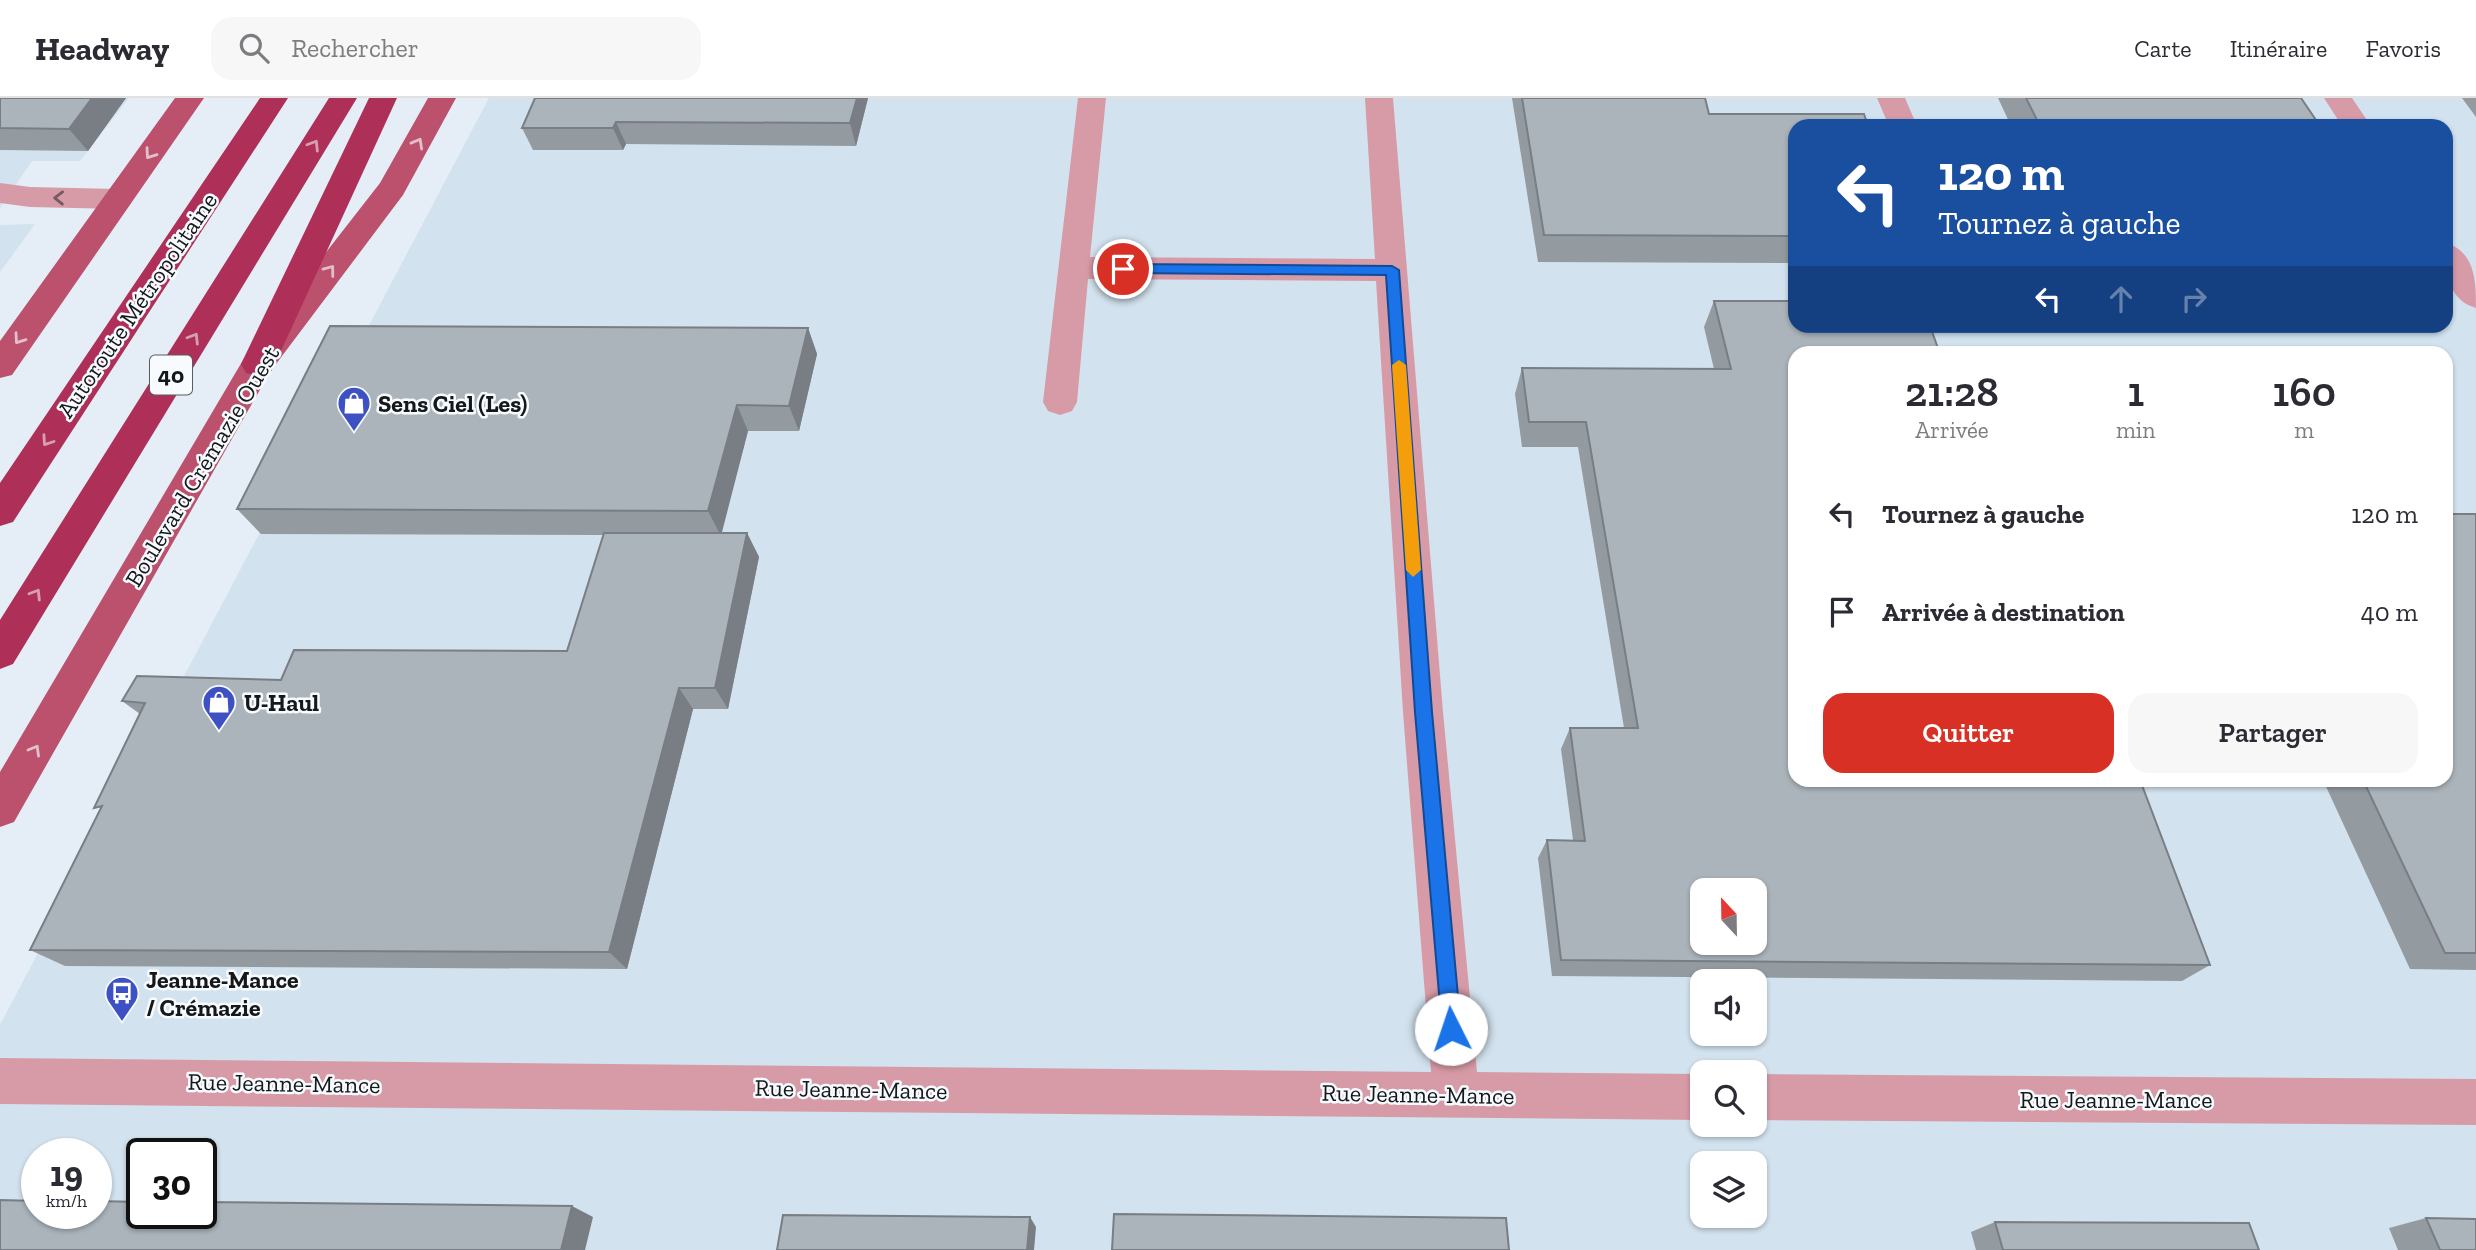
<!DOCTYPE html>
<html lang="fr">
<head>
<meta charset="utf-8">
<style>
	:root { --surface:#fff; --page:#f7f7f7; --text:#2b2b33; --muted:#7c7c81; --line:#e1e1e2; --accent:#d93025 }
	body { margin:0; font-family:"Zilla Slab",serif; background:var(--page); color:var(--text); height:100vh; display:flex; flex-direction:column; font-size:26px; white-space:nowrap }
	* { box-sizing:border-box; margin:0 }
	p { font-size:23px; color:var(--muted) }
	.icon { flex:none; width:38px; height:38px; fill:none; stroke:currentColor; stroke-width:2; stroke-linecap:round; stroke-linejoin:round }
	.map { position:relative; flex:1; overflow:hidden }
	.details { position:absolute; left:1788px; top:248px; width:665px; height:441px; display:flex; flex-direction:column; background:var(--surface); border-radius:21px; box-shadow:0 2px 5px #0004 }
	.details>* { flex:none }
	.banner { position:absolute; left:1788px; top:21px; width:665px; height:214px; border-radius:21px; box-shadow:0 2px 5px #0004; background:#1a4fa0; color:#fff; overflow:hidden }
	.needle { width:46px; rotate:338deg }
	.fabs { position:absolute; left:1690px; top:780px; display:grid; gap:14px }
	.fabs a { display:grid; place-items:center; width:77px; height:77px; border-radius:14px; background:var(--surface); box-shadow:0 2px 5px #0004; font-size:35px }
	.speed { position:absolute; left:21px; top:1040px; display:flex; gap:14px; font-size:35px; font-weight:700; text-align:center }
	.speed>* { display:grid; place-content:center; width:91px; height:91px; border-radius:50%; background:var(--surface); box-shadow:0 2px 5px #0004; line-height:1 }
	.speed small { font-size:18px; font-weight:400 }
	.speed .limit { border:4px solid #111; border-radius:10px; background:#fff; color:#111 }
	.pin { position:absolute; display:grid; place-items:center; width:60px; height:60px; color:#fff; margin:-30px; border:4px solid #fff; border-radius:50%; box-shadow:0 2px 7px #0007 }
	.me { position:absolute; width:77px; margin:-38px; rotate:356deg; stroke-linejoin:round; filter:drop-shadow(0 0 5px #0008) }
	.turn { display:flex; align-items:center; gap:24px; height:147px; padding:0 35px; font-size:32px }
	.turn .icon { width:91px; height:91px; stroke-width:2.5 }
	.turn b { display:block; font-size:49px; line-height:60px }
	.lanes { display:flex; align-items:center; height:66px; padding:0 35px; background:#0003; justify-content:center; gap:35px; direction:ltr }
	.lanes .off { opacity:.35 }
	.eta { display:flex; justify-content:space-evenly; align-items:center; height:119px; text-align:center }
	.eta b { font-size:42px; font-weight:600; line-height:49px }
	.action { display:flex; gap:14px; margin-top:auto; padding:14px 35px }
	.action a { flex:1; height:80px; border-radius:21px; background:var(--accent); color:#fff; font-size:28px; font-weight:600; line-height:80px; text-align:center }
	.action a+a { background:var(--page); color:var(--text) }
	ul { padding:0; list-style:none }
	li { display:flex; align-items:center; gap:21px; height:98px; padding:0 35px }
	li div { flex:1 }
	li b { display:block; font-size:26px }
	li em { font-style:normal }
	header { display:flex; align-items:center; gap:42px; box-sizing:border-box; height:98px; padding:0 35px; background:var(--surface); border-bottom:2px solid var(--line) }
	header strong { font-size:33px }
	nav { display:flex; gap:38px; margin-inline-start:auto; font-size:24px }
	.search { width:490px; height:63px; background:var(--page); display:flex; align-items:center; gap:18px; box-sizing:border-box; padding:0 24px; border-radius:21px; color:var(--muted); font-size:26px }
	.map>svg:first-child { display:block }
	.built { fill:#d2e2ee; fill-rule:evenodd }
	.lines { fill:none; stroke-linecap:round; stroke-linejoin:round }
	.minor { fill:#d79ba7; fill-rule:evenodd }
	.major { fill:#bb516d; fill-rule:evenodd }
	.highway { fill:#ae3058; fill-rule:evenodd }
	.wall { fill:#939ba1 }
	.shaded-wall { fill:#787e83 }
	.building { fill:#abb4bb; stroke:#787e83; stroke-width:2; fill-rule:evenodd }
	.oneway { stroke:#e2c0cb }
	.oneway2 { stroke:#d6a0b3 }
	.oneway3 { stroke:#765a60 }
	.route { fill:#1a73e8; stroke:#114b97; stroke-width:2 }
	.slow { fill:#f59e0b }
	.labels { text-anchor:middle; dominant-baseline:central; stroke-width:5; stroke-linejoin:round; paint-order:stroke }
	.shield { fill:#f7fbfe; stroke:#595c5e; stroke-width:2 }
	.shield-label { font-size:23px; font-weight:bold; fill:#15181a }
	.street-label { font-size:24px; fill:#15181a; stroke:#f7fbfe }
	.poi-label { font-size:24px; font-weight:bold; fill:#15181a; stroke:#f7fbfe; text-anchor:start }
</style>
</head>
<body>
<header>
<strong>Headway</strong>
<div class="search"><svg class="icon" aria-label="search" viewBox="0 0 24 24"><circle cx="10" cy="10" r="6"/><path d="M15 15l6 6"/></svg>Rechercher</div>
<nav><a>Carte</a><a>Itinéraire</a><a>Favoris</a></nav>
</header>
<div class="map">
<svg width="2476" height="1152" viewBox="0 0 2476 1152">
	<rect width="100%" height="100%" fill="#e5eef6"/>
	<path class="built" d="M0 0H129L80 63H32L0 110Z
		M489 0H2476V1152H0V927ZM1796 28H2446V228H1796ZM1796 256H2446V682H1796ZM1703 793H1755V845H1703ZM1703 884H1755V936H1703ZM1703 975H1755V1027H1703ZM37 1055H96V1115H37ZM142 1055H201V1115H142ZM1703 1066H1755V1118H1703Z
		M35 126 0 174V127Z"/>
	<g class="lines">
		<path class="minor" d="M1078 0H1106L1090 159 1375 161 1365 0H1393L1443 614 1477 974 1703 976V1022L0 1006V960L1431 974 1403 614 1376 183 1088 181 1077 304 1072 313 1060 317 1048 313 1043 304Z
			M1877 0H1905L1917 28H1889Z
			M2324 0H2352L2371 28H2342Z
			M0 85 30 89 118 91 129 94 133 101 129 108 118 111 30 109 0 105Z
			M2446 145C2476 154 2476 185 2476 210 2446 201 2446 172 2446 145Z
			M1755 976 2476 981V1027L1755 1022Z"/>
		<path class="major" d="M175 0H204L12 277 0 280V243Z
			M428 0H456L403 97 270 274 14 724 0 729V674L246 257 380 85Z"/>
		<path class="highway" d="M260 0H288L13 424 0 428V385Z
			M329 0H357L13 566 0 571V522Z
			M369 0H397L275 266 270 275 258 278 246 275 241 266Z"/>
	</g>
	<path class="wall" d="M0 0H126L88 53 0 52Z
		M535 0H868L856 48 626 46 623 52H533L522 30Z
		M1512 0H1705L1709 16 1796 28V165L1538 164Z
		M1998 0H2301L2320 28H2011Z
		M2462 0H2476V19Z
		M1714 203 1796 256 2210 867 2182 883 1552 878 1538 760 1547 742H1573L1561 651 1570 630H1624L1578 349H1522L1515 296 1522 270 1714 271 1704 229Z
		M808 230 817 256 799 333H748L721 435H747L759 459 728 611H693L627 871 65 868 30 852 100 713 140 616 122 603 281 582 567 553 603 437 261 436 237 411Z
		M2476 416V872L2410 871 2323 682H2446Z
		M2426 1120 2476 1152H2398L2389 1130Z
		M1995 1124 2259 1152H1976L1971 1134Z"/>
	<path class="shaded-wall" d="M92 0H126L88 53 69 31Z
		M857 0H868L856 48 850 25Z
		M616 24 626 46 623 52 613 30Z
		M808 230 817 256 799 333 789 308Z
		M737 307 748 333 721 438 708 413Z
		M747 435 759 459 728 611 715 590Z
		M679 590 693 611 627 871 609 854Z
		M572 1108 593 1119 585 1152H561Z
		M1030 1119 1036 1129 1034 1152H1027Z"/>
	<path class="building" d="M0 0H92L69 31 0 30Z
		M535 0H857L850 25 616 24 613 30H522Z
		M1522 0H1705L1709 16H1864L1868 28H1796V138L1544 137Z
		M2026 0H2301L2320 28H2040Z
		M1714 203H1796V228H1930L1940 256H1796V682H2140L2210 867 1561 862 1547 742 1585 743 1570 630H1638L1586 324H1529L1522 270 1731 271ZM1703 793H1755V845H1703Z
		M330 228 808 230 789 308 737 307 708 413 237 411Z
		M2446 416H2476V855H2445L2363 682H2446Z
		M604 435H747L715 590H679L609 854 30 852 102 708 94 710 145 605 122 603 137 578 281 582 294 552 567 553Z
		M0 1102 37 1103V1115H96V1103L142 1104V1115H201V1104L572 1108 561 1152H0Z
		M1114 1116 1506 1120 1509 1152H1112Z
		M783 1117 1030 1119 1027 1152H777Z
		M2426 1120 2476 1121V1152H2440Z
		M1995 1124 2249 1125 2259 1152H2003Z"/>
	<defs><path id="oneway-chevron" d="M-2-3.5L2.5 0L-2 3.5" fill="none" stroke-width="1.6" stroke-linecap="round" stroke-linejoin="round" transform="scale(1.75)"/></defs>
	<g class="oneway">
		<use href="#oneway-chevron" transform="translate(418 45) rotate(-61)"/>
		<use href="#oneway-chevron" transform="translate(150 56) rotate(125)"/>
		<use href="#oneway-chevron" transform="translate(330 172) rotate(-53)"/>
		<use href="#oneway-chevron" transform="translate(19 241) rotate(125)"/>
		<use href="#oneway-chevron" transform="translate(35 652) rotate(-60)"/>
	</g>
	<g class="oneway2">
		<use href="#oneway-chevron" transform="translate(314 47) rotate(-58)"/>
		<use href="#oneway-chevron" transform="translate(194 240) rotate(-58)"/>
		<use href="#oneway-chevron" transform="translate(47 343) rotate(124)"/>
		<use href="#oneway-chevron" transform="translate(36 496) rotate(-58)"/>
	</g>
	<use class="oneway3" href="#oneway-chevron" transform="translate(59 100) rotate(-179)"/>
	<path class="route" d="M1123 166 1392 168 1399 172 1432 614 1461 931 1458 937 1451 940 1445 937 1442 931 1415 614 1386 177 1123 175 1117 171Z"/>
	<path class="slow" d="M1399 262 1406 267 1421 472 1413 479 1406 472 1392 267Z"/>
	<defs>
		<symbol id="shop-pin" viewBox="-11 -11 22 30"><path d="M0 17L-7.5 6A9.5 9.5 0 1 1 7.5 6Z" fill="#3d51c5" stroke="#f7fbfe"/><path d="M-5-2.5h2.3a2.7 3.5 0 0 1 5.4 0H5L5.5 6h-11ZM-1.5-2.5h3a1.5 2.3 0 0 0-3 0Z" fill="#fff"/></symbol>
		<symbol id="bus-pin" viewBox="-11 -11 22 30"><path d="M0 17L-7.5 6A9.5 9.5 0 1 1 7.5 6Z" fill="#3d51c5" stroke="#f7fbfe"/><path d="M-5-6H5V4H4V6H2V4H-2V6H-4V4H-5ZM-3.5-4V0h7V-4ZM-3.5 1.2v1.5H-2V1.2ZM2 1.2v1.5H3.5V1.2Z" fill="#fff"/></symbol>
	</defs>
	<g fill-rule="evenodd">
		<use href="#shop-pin" x="335" y="286" width="38" height="52"/>
		<use href="#shop-pin" x="200" y="585" width="38" height="52"/>
		<use href="#bus-pin" x="103" y="876" width="38" height="52"/>
	</g>
	<g class="labels">
		<rect class="shield" x="150" y="257.5" width="42" height="39" rx="5"/>
		<g class="shield-label">
			<text x="171" y="277">40</text>
		</g>
		<g class="street-label">
			<text transform="translate(137 207) rotate(-56)">Autoroute Métropolitaine</text>
			<text transform="translate(202 368) rotate(-59)">Boulevard Crémazie Ouest</text>
			<text transform="translate(284 985) rotate(1)">Rue Jeanne-Mance</text>
			<text transform="translate(851 991) rotate(1)">Rue Jeanne-Mance</text>
			<text transform="translate(1418 996) rotate(1)">Rue Jeanne-Mance</text>
			<text x="2116" y="1001">Rue Jeanne-Mance</text>
		</g>
		<g class="poi-label">
			<text x="378" y="305">Sens Ciel (Les)</text>
			<text x="244" y="604">U-Haul</text>
			<text x="146" y="881">Jeanne-Mance<tspan x="146" dy="28">/ Crémazie</tspan></text>
		</g>
	</g>
</svg>
<div class="fabs">
<a><svg class="needle" viewBox="-14 -14 28 28"><path d="M0-13l5 13h-10z" fill="#e53935"/><path d="M0 13l5-13h-10z" fill="#7c7c81"/></svg></a>
<a><svg class="icon" aria-label="sound" viewBox="0 0 24 24"><path d="M4 9h4l5-4v14l-5-4H4zM17 9q2 3 0 6"/></svg></a>
<a><svg class="icon" aria-label="search" viewBox="0 0 24 24"><circle cx="10" cy="10" r="6"/><path d="M15 15l6 6"/></svg></a>
<a><svg class="icon" aria-label="layers" viewBox="0 0 24 24"><path d="M12 4l9 5-9 5-9-5zM3 14l9 5 9-5"/></svg></a>
</div>
<div class="speed"><div>19<small>km/h</small></div><div class="limit">30</div></div>
<div class="pin" style="left:1123px;top:171px;background:#d93025"><svg class="icon" aria-label="arrive" viewBox="0 0 24 24"><path d="M6 21V4h12l-3 4 3 4H6"/></svg></div>
<svg class="me" style="left:1451px;top:931px" viewBox="-20 -20 40 40"><circle r="19" fill="#fff"/><path d="M0-13L10 11 0 6-10 11z" fill="#1a73e8"/></svg>
<div class="banner">
<div class="turn"><svg class="icon" aria-label="left" viewBox="0 0 24 24"><path d="M17 20v-9H6M10 6l-5 5 5 5"/></svg><div><b>120 m</b>Tournez à gauche</div></div>
<div class="lanes"><svg class="icon" aria-label="left" viewBox="0 0 24 24"><path d="M17 20v-9H6M10 6l-5 5 5 5"/></svg><svg class="icon off" aria-label="ahead" viewBox="0 0 24 24"><path d="M12 20V5M6 11l6-6 6 6"/></svg><svg class="icon off" aria-label="right" viewBox="0 0 24 24"><path d="M7 20v-9h11M14 6l5 5-5 5"/></svg></div>
</div>
<section class="details">
<div class="eta">
<div><b>21:28</b><p>Arrivée</p></div>
<div><b>1</b><p>min</p></div>
<div><b>160</b><p>m</p></div>
</div>
<ul>
<li><svg class="icon" aria-label="left" viewBox="0 0 24 24"><path d="M17 20v-9H6M10 6l-5 5 5 5"/></svg><div><b>Tournez à gauche</b></div><em>120 m</em></li>
<li><svg class="icon" aria-label="arrive" viewBox="0 0 24 24"><path d="M6 21V4h12l-3 4 3 4H6"/></svg><div><b>Arrivée à destination</b></div><em>40 m</em></li>
</ul>
<div class="action"><a>Quitter</a><a>Partager</a></div>
</section>
</div>
</body>
</html>
